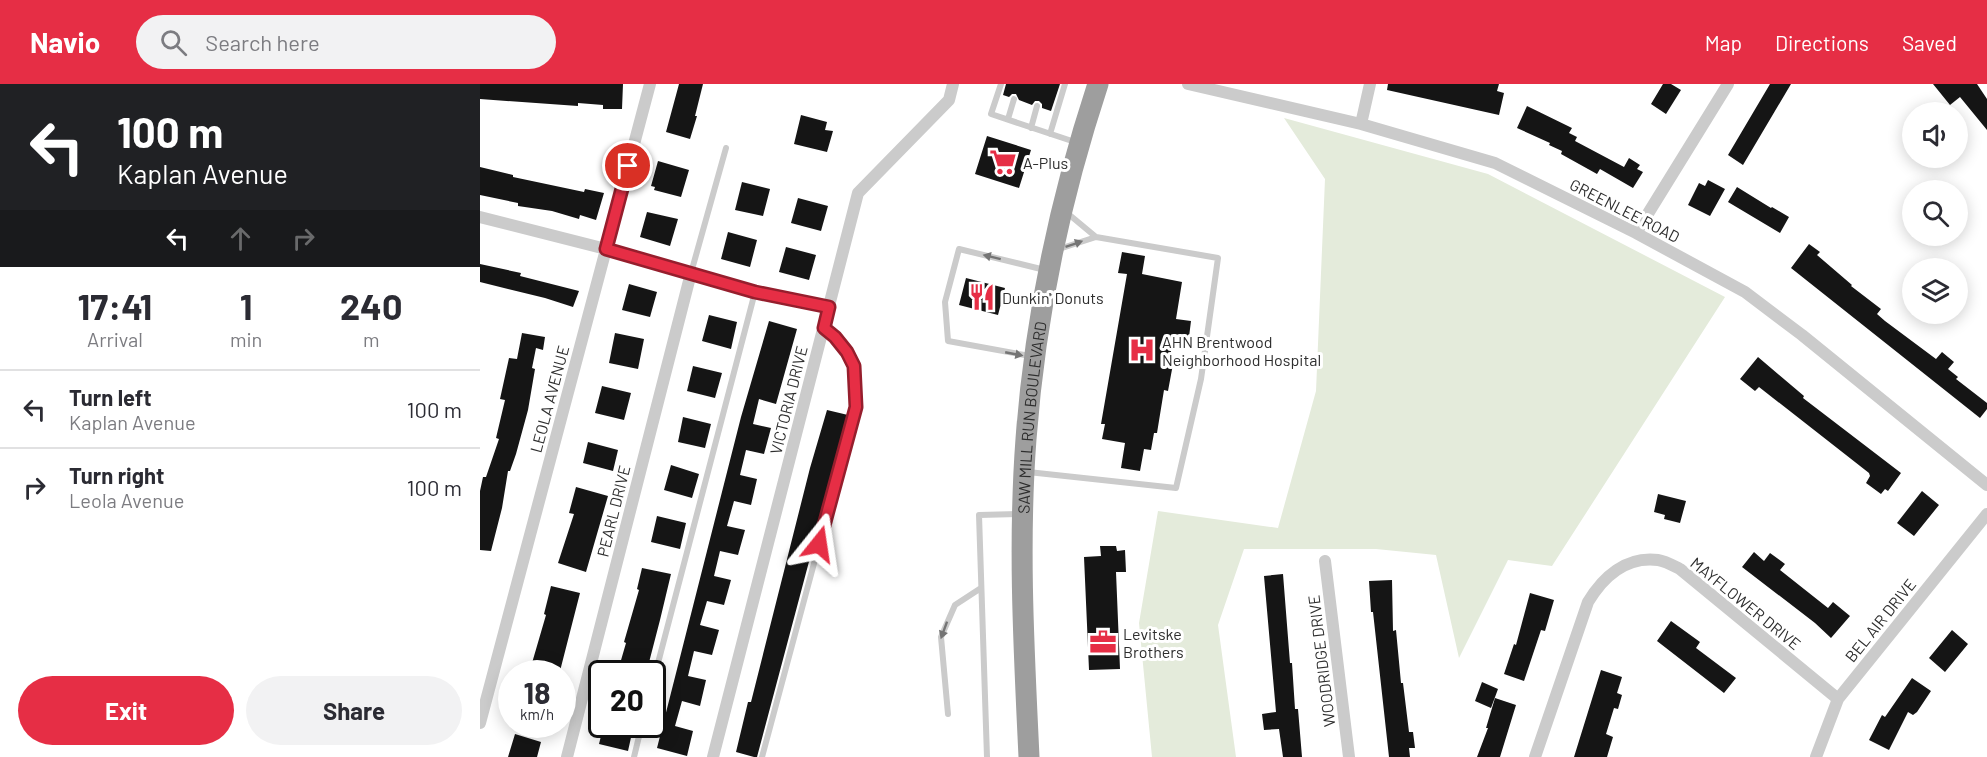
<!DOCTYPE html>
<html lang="en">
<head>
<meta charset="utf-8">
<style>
	:root { --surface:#fff; --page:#f2f2f3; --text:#2b2b33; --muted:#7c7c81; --line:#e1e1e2; --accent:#e62e45 }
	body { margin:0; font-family:Barlow,sans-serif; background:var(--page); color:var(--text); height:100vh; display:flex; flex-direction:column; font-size:22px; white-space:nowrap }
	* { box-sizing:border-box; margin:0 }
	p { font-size:20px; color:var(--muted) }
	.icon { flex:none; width:33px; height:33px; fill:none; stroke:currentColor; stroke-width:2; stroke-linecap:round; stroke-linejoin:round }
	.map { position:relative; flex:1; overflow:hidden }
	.details { display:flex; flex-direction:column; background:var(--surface); width:480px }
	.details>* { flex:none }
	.guide { background:#202124; color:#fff; overflow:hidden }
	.fabs { position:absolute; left:1422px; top:18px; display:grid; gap:12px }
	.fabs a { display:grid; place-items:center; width:66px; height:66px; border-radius:50%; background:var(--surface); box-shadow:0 3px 15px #0003; font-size:30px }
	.speed { position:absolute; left:18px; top:576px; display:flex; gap:12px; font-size:30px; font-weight:700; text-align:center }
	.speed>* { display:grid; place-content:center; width:78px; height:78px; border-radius:50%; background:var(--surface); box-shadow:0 3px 15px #0003; line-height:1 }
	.speed small { font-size:15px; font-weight:400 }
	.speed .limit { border:3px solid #111; border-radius:9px; background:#fff; color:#111 }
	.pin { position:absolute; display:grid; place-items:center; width:51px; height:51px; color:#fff; margin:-26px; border:3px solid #fff; border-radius:50%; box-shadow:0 2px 6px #0007 }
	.me { position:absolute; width:66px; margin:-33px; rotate:15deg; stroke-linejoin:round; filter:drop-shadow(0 0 4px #0008) }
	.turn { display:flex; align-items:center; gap:21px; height:126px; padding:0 18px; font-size:27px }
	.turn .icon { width:78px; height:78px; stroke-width:2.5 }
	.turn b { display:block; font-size:42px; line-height:51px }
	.lanes { display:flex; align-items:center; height:57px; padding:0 18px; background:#0003; justify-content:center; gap:30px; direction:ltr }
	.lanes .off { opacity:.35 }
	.eta { display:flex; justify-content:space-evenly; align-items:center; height:102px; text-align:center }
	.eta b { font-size:36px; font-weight:700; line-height:42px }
	.button { display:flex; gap:12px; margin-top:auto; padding:12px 18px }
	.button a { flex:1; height:69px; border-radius:36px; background:var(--accent); color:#fff; font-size:24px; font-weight:700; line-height:69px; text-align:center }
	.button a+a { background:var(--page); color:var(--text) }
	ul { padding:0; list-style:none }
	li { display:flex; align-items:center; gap:18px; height:78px; padding:0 18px; border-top:2px solid var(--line) }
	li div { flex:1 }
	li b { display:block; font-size:22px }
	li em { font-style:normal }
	header { display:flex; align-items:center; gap:36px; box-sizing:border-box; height:84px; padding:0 30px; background:var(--accent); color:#fff }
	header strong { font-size:28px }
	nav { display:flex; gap:33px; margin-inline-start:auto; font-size:21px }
	.search { width:420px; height:54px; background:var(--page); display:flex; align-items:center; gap:15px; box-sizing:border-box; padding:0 21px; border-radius:33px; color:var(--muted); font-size:22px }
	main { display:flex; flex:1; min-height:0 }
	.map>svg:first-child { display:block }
	.green { fill:#e4ebdb }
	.building { fill:#151515 }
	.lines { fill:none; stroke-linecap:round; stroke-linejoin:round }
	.service { stroke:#cbcbcb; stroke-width:6 }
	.minor { stroke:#cbcbcb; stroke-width:12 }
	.trunk { stroke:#9e9e9e; stroke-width:21 }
	.oneway { fill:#757575 }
	.route-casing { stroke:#961e2d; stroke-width:15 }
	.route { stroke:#e62e45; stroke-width:10 }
	.labels { text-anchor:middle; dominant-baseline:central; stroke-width:6; stroke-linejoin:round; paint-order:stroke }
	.poi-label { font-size:16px; fill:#2e2e2e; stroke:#fff; text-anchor:start }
	.street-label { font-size:16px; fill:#2e2e2e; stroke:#fff }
</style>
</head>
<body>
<header>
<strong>Navio</strong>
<div class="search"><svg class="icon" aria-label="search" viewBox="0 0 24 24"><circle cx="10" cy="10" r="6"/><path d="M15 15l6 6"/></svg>Search here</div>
<nav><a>Map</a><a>Directions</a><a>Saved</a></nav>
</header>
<main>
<section class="details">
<div class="guide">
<div class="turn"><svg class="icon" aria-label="left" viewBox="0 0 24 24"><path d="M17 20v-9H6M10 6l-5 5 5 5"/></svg><div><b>100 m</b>Kaplan Avenue</div></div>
<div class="lanes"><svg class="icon" aria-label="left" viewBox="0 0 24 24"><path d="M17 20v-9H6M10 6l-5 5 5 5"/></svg><svg class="icon off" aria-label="ahead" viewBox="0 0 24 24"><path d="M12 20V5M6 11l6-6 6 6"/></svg><svg class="icon off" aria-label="right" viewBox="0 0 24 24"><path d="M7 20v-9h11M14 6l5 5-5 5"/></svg></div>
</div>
<div class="eta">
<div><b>17:41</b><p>Arrival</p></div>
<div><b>1</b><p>min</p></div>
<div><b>240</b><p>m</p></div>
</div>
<ul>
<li><svg class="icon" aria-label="left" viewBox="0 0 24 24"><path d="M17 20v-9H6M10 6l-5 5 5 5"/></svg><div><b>Turn left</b><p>Kaplan Avenue</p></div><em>100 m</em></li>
<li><svg class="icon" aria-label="right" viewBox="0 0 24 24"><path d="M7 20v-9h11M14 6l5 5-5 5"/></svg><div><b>Turn right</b><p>Leola Avenue</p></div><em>100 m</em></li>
</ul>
<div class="button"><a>Exit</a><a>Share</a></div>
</section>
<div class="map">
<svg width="1507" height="673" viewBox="0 0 1507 673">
	<rect width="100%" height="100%" fill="#fff"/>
	<path class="green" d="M804 34 1008 90 1245 213 1072 482 1028 476 979 574 956 471 896 465H764L738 541 756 673H672L659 539 678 427 798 444 836 307 845 95Z"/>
	<path class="building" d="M0 0H143L142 25H123V21L98 19V22L0 15Z
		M199 0H223L215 32H217L210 55 186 48Z
		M526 0H580L571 27 562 24V20L559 17H555L552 21 539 16 536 10H532L529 13 523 11Z
		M908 0H1019L1017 7 1024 9 1019 31 907 6Z
		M1183 0H1191L1201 6 1186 30 1171 20Z
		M1290 0H1311L1263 81 1248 71Z
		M1453 0H1497L1507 15V46L1480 13 1470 21Z
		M1047 22 1092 44 1089 49 1097 53 1095 57 1144 83 1149 74 1160 81 1157 85 1163 88 1153 104 1120 85 1117 90 1081 70 1082 67 1069 61 1070 59 1037 44Z
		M321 31 347 38 345 46 353 47 347 68 314 60Z
		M507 52 551 66 539 104 495 90Z
		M178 77 209 86 201 113 174 106 175 103 171 102Z
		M0 83 33 91V93L104 108 105 105 124 109 116 136 100 131 99 135 72 127 38 122V119L0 111Z
		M1228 96 1245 105 1230 132 1208 121 1219 99 1225 102Z
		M262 98 290 105 283 132 255 126Z
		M1257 103 1291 124 1292 123 1309 133 1300 149 1248 118Z
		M318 114 348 122 341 147 311 139Z
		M167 128 198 135 190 162 160 153Z
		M248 148 277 156 270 183 241 175Z
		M1329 160 1340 168 1337 171 1372 201 1371 202 1401 225 1397 230 1405 237 1456 275 1462 268 1474 278 1468 285 1478 293 1476 295 1507 319V325L1500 334 1311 184Z
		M306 163 336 171 329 196 299 188Z
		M642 168 665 172 662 190 702 198 696 235 711 237 709 253 694 250 689 279 693 280 688 307 684 306 677 349H674L671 366 664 365 660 387 641 384 645 359 622 355 625 340H621L647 190 638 189Z
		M0 180 41 189 40 192 99 207 93 223 65 214 0 198Z
		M486 194 525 204 518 231 479 221Z
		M149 200 177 208 170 233 142 226Z
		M229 231 257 238 251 265 222 257Z
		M289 237 317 245 296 320 279 315 273 340 291 344 284 370 266 366 260 391 277 395 271 421 254 417 247 442 265 446 258 471 240 467 234 492 251 496 244 521 227 517 220 541 239 546 232 571 214 567 208 592 226 596 220 622 202 617 195 642 213 647 207 672 177 664 261 333Z
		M42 249 65 253 63 266 56 264 52 284 55 285 48 326 36 370 30 387H28L22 424 11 467 0 466V407L3 393H6L19 355 16 354 25 316 20 315 29 274 37 275Z
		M135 249 164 255 158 285 129 279Z
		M1278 273 1324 312 1323 314 1421 389 1408 407 1405 405 1401 410 1386 399 1390 392 1389 389 1279 303 1275 307 1260 295Z
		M213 282 242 289 235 314 207 307Z
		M122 302 151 309 144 336 115 329Z
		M347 326 368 331 277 673H274L256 668 268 618H271L330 384Z
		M203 333 231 340 225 364 198 358Z
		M108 358 138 366 133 387 103 379Z
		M191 381 219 390 212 414 184 406Z
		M96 403 128 412 106 488 78 479 94 430 89 429Z
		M1442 407 1459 421 1434 452 1417 439Z
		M1178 410 1206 417 1200 439 1184 435 1185 431 1174 428Z
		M177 432 206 439 200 465 171 458Z
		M620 462H636L637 467 645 466 646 488H636L640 585 609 586 604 473 621 472Z
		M1274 468 1284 477 1290 469 1305 480 1300 486 1348 524 1353 518 1370 532 1351 554 1335 539 1262 483Z
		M162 484 191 490 180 536 166 590H137L146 559 144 558 159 506 157 505Z
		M803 490 810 579H812L815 625H818L822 673H803L799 645 784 646 782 630 796 628 784 492Z
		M912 496 913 547 916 546 921 599H923L929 648H933L935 664H929L930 673H909L893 528H891L889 497Z
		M71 502 100 509 80 587 52 579 66 531 64 530Z
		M1050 509 1074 516 1065 547 1061 546 1044 597 1024 590 1034 560 1036 561Z
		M1191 537 1220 558 1216 564 1256 594 1244 609 1177 557Z
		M1472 546 1488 560 1465 588 1449 574Z
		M1121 586 1142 593 1137 609 1142 611 1138 625 1134 624 1126 650 1133 653 1127 673H1094Z
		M1432 594 1451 607 1437 628 1433 631 1428 628 1409 666 1389 656 1402 631 1405 633Z
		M1002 598 1018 605 1011 624 995 617Z
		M1015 614 1036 621 1020 673H997L1008 644H1006Z
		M124 640H154L148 667 119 660Z
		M35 650 61 658 57 673H28Z"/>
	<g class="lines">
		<path class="service" d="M521 0 511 30 595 58
			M528 35 534 15
			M551 44 557 22
			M570 50 585 0
			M579 165 616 153
			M211 189 246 64
			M550 272 468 257 465 218 479 165 565 186
			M548 388 696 404 721 295 738 174 616 153 586 128
			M172 602 275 208
			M468 630 461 553 475 521 501 504
			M154 673 162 640
			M282 673 376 323C374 285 376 270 344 244
			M507 673 499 431 538 430"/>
		<path class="minor" d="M708 0 881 40 1015 79 1156 149 1265 208 1322 251 1507 401
			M881 40 890 0
			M0 133 126 165 275 208 349 223
			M1156 149 1248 0
			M845 477 869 673
			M0 639 170 0
			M87 673 211 189
			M233 673 378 109 469 16 473 0
			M1055 673 1108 518C1123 493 1146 472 1178 476 1185 477 1194 482 1200 485L1358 615
			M1336 673 1358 615 1507 430"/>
		<path class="trunk" id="s1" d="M549 673C544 567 538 461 546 355 555 234 580 115 618 0"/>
	</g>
	<defs><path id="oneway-solid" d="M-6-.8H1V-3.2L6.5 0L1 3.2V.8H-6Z" transform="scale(1.5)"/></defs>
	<g class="oneway">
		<use href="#oneway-solid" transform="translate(594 160) rotate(-19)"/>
		<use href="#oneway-solid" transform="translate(512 173) rotate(-166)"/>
		<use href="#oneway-solid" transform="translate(534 270) rotate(11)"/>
		<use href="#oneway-solid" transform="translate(464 546) rotate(110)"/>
	</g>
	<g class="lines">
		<defs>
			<path id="route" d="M148 82 126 165 275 208 349 223 344 244 355 253 367 268 374 282 376 323 339 460"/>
		</defs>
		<use href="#route" class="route-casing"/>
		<use href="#route" class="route"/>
	</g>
	<defs>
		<symbol id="supermarket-bare" viewBox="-9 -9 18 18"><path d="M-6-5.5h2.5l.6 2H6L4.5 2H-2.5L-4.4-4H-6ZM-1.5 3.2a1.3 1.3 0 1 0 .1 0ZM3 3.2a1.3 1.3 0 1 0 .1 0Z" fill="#e62e45" stroke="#fff" stroke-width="2.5" paint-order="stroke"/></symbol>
		<symbol id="restaurant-bare" viewBox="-9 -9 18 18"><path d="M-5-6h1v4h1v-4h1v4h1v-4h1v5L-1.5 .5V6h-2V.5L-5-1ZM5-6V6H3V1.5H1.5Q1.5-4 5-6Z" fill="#e62e45" stroke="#fff" stroke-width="2.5" paint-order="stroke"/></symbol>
		<symbol id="hospital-bare" viewBox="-9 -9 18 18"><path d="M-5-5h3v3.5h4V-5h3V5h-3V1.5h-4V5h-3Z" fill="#e62e45" stroke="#fff" stroke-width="2.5" paint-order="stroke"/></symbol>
		<symbol id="office-bare" viewBox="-9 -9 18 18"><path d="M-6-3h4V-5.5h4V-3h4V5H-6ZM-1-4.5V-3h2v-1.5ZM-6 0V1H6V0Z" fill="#e62e45" stroke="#fff" stroke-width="2.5" paint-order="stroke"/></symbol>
	</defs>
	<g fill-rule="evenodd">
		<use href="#supermarket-bare" x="504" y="59" width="38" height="38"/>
		<use href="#restaurant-bare" x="483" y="194" width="38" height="38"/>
		<use href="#hospital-bare" x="643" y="247" width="38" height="38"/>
		<use href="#office-bare" x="604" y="539" width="38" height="38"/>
	</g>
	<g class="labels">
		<g class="poi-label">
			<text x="543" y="78">A-Plus</text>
			<text x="522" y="213">Dunkin' Donuts</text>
			<text x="682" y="257">AHN Brentwood<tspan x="682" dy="18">Neighborhood Hospital</tspan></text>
			<text x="643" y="549">Levitske<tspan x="643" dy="18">Brothers</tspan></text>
		</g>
		<g class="street-label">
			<text transform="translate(1145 126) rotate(27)">GREENLEE ROAD</text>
			<text transform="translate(69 315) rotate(-75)">LEOLA AVENUE</text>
			<text transform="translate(308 316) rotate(-76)">VICTORIA DRIVE</text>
			<text stroke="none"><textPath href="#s1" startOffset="340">SAW MILL RUN BOULEVARD</textPath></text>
			<text transform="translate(133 427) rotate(-76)">PEARL DRIVE</text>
			<text transform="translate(1266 519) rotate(39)">MAYFLOWER DRIVE</text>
			<text transform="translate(1400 536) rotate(-51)">BEL AIR DRIVE</text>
			<text transform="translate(841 577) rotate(-97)">WOODRIDGE DRIVE</text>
		</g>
	</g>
</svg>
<div class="fabs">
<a><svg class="icon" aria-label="sound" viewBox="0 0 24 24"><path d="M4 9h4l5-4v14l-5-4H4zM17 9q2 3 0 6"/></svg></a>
<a><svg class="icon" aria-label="search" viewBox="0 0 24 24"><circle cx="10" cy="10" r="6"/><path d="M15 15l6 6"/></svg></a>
<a><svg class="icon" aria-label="layers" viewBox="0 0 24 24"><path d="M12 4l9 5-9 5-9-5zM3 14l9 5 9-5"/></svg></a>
</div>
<div class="speed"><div>18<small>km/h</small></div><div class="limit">20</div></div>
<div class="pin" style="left:148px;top:82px;background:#d93025"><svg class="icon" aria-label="arrive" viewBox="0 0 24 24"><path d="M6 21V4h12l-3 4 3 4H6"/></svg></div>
<svg class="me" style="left:339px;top:460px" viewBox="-20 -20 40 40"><path d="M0-17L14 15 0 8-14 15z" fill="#e62e45" stroke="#fff" stroke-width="4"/></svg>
</div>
</main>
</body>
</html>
